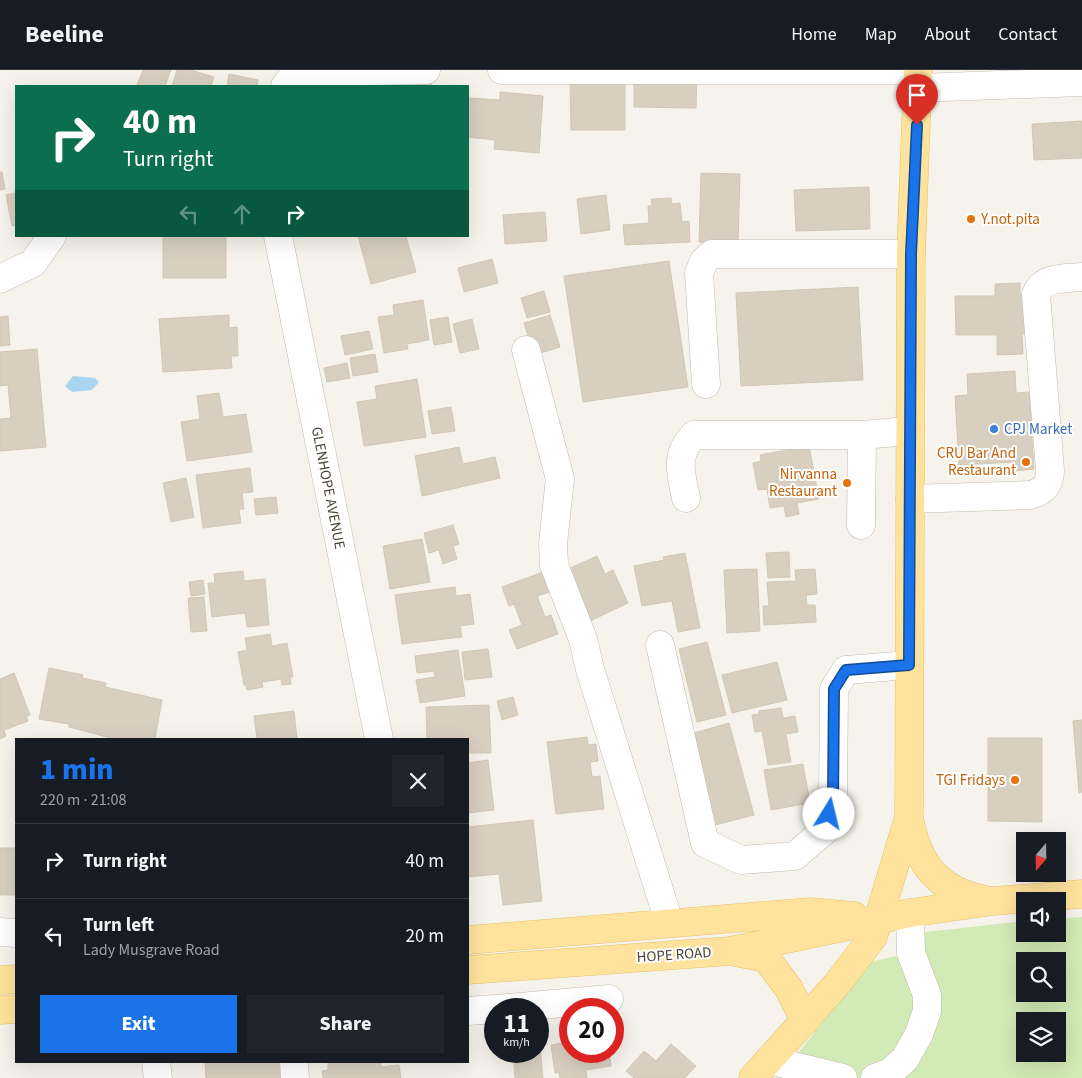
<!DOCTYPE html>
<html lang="en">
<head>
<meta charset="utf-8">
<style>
	:root { --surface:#171b24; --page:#20242c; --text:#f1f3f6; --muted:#9ea1a6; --line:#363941; --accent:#1a73e8 }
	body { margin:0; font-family:"Source Sans 3",sans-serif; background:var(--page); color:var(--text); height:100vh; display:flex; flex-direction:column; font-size:19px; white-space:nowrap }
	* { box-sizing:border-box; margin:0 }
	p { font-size:16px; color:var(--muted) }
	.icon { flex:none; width:28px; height:28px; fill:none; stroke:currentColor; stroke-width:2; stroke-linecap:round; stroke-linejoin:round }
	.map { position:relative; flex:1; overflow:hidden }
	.panel { position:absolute; left:15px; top:668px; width:454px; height:325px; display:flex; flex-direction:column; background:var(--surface); border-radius:0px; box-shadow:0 5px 20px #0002 }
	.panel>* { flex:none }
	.hud { position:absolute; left:15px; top:15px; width:454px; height:152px; border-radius:0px; box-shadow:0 5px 20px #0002; background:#0b6e4f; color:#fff; overflow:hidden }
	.needle { width:32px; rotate:200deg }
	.fabs { position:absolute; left:1016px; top:762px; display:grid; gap:10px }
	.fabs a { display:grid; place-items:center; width:50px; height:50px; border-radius:0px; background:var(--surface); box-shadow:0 5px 20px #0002; font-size:25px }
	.speed { position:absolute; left:484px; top:928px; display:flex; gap:10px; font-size:25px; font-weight:700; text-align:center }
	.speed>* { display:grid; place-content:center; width:65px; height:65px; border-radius:50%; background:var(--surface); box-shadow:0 5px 20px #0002; line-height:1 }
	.speed small { font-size:12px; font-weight:400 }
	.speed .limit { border:8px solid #d22; background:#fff; color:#111 }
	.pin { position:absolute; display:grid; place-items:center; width:42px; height:42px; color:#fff; margin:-51px -21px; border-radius:50% 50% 50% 0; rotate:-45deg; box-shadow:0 0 5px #0007 }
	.pin .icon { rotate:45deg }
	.me { position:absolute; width:55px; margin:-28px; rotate:9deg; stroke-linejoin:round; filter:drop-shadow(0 0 4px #0008) }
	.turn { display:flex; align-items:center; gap:18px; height:105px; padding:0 25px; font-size:22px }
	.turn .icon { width:65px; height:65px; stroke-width:2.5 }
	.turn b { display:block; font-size:35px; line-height:42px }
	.lanes { display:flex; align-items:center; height:48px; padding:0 25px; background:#0003; justify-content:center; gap:25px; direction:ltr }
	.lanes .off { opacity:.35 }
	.round { display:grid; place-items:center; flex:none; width:52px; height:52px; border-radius:0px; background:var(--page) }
	.head { display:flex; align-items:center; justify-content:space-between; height:85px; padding:0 25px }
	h1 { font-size:30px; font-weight:800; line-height:38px; color:var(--accent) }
	.action { display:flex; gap:10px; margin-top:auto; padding:10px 25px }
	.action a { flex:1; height:58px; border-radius:0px; background:var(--accent); color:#fff; font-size:20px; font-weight:800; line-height:58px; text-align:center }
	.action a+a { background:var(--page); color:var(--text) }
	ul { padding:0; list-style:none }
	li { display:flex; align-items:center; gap:15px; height:75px; padding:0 25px; border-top:1px solid var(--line) }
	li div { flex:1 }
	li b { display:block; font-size:19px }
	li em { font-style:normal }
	header { display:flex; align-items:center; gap:30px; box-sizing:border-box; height:70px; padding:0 25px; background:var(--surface); border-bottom:1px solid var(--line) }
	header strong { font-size:24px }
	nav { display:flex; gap:28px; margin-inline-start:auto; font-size:18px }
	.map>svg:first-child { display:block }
	.green { fill:#d2eab5; fill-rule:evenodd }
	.water { fill:#a9d4f2 }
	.building { fill:#d8cfc1; stroke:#d3c7b4 }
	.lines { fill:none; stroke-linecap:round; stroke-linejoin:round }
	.minor-casing { stroke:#c2bbae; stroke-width:29 }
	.major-casing { stroke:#e6c16a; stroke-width:29 }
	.minor { stroke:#fff; stroke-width:28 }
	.major { stroke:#ffe39c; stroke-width:28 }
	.route-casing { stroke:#114b97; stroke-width:12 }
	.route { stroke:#1a73e8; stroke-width:9 }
	.food-dot { fill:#e8710a; stroke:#fff; stroke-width:2 }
	.shop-dot { fill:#3f7fe0; stroke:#fff; stroke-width:2 }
	.labels { text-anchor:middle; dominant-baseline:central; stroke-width:4; stroke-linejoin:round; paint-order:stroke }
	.food-label { font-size:15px; fill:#c56008; stroke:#fff; text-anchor:end }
	.shop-label { font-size:15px; fill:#366cbe; stroke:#fff; text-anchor:start }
	.street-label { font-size:15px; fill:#4b4439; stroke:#fff }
</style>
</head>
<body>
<header>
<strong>Beeline</strong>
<nav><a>Home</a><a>Map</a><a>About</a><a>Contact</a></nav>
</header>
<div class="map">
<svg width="1082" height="1008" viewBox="0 0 1082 1008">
	<rect width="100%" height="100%" fill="#f6f3ec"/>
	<path class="green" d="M1082 847V1008H779L869 892 914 882 917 863 1025 851V864H1058V849ZM1025 891H1058V924H1025ZM1025 951H1058V984H1025Z"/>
	<path class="water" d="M73 306 95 308 99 312 92 320 72 322 65 316Z"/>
	<path class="building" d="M143 0H171L165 16H140L137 15Z
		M177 0H191L214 7 211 16H172Z
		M634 3 697 4 696 38 634 37Z
		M229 4 258 10 257 16H227Z
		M570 10H625V60H571Z
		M391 11H431L432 16H392Z
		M500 22 543 26 539 83 494 79 495 70 468 67V28L500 30Z
		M1082 51V88L1034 90 1032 54Z
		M0 102H2L5 119 0 120Z
		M701 103 740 104 738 173 699 172Z
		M869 117 870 159 796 161 794 120Z
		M16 123V155L12 156 6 125Z
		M606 125 610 160 581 164 577 129Z
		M671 128 672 134 680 133 682 152 689 151 690 172 625 175 623 155 649 153 648 136H652L651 129Z
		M545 142 547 171 505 174 503 145Z
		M163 166H226V208H163Z
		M358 166H406L416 202 371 214Z
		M492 189 498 213 464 222 458 198Z
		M669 191 688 317 583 332 564 206Z
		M1020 213V224L1029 225V264H1022L1023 284 997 285V265H956L955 226H995V214Z
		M858 217 863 310 741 316 736 223Z
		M544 221 550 242 527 248 521 228Z
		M423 230 429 270 407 274 408 279 384 283 378 247 394 245 393 235Z
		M229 245V258L237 257 238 286H231L232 298 163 302 159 249Z
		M550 245 560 277 534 285 524 253Z
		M8 246 10 275 0 276V247Z
		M448 247 452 272 434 275 430 250Z
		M472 249 479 279 460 283 453 254Z
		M369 261 373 279 345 285 341 266Z
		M37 279 46 377 0 381V349L11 348 8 315 0 316V282Z
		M375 284 378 302 353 306 350 288Z
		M347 293 350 308 327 312 324 298Z
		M1015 301 1016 323 1029 322 1034 399 1014 401V392L959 395 955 326 968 325 967 304Z
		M417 309 426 367 364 376 357 332 377 329 375 316Z
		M219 323 223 347 246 344 252 382 187 391 181 352 200 349 197 326Z
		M451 337 455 361 432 364 428 341Z
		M809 376 819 429 797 433 799 444 786 447 784 436 770 438 767 419 758 420 753 393 761 391 760 385Z
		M459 377 463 394 495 387 500 408 422 426 415 386Z
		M250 398 253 422 242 423 244 439H239L241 453 203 458 196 405Z
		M186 408 194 447 171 452 163 413Z
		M276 427 278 443 256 445 254 429Z
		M453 455 459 474 453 476 457 489 443 494 439 480 429 483 424 463Z
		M422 469 430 512 390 519 383 476Z
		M789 482 790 507 768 508 766 483Z
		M685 483 700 558 678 562 672 531 642 536 634 496 664 490 663 487Z
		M597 486 605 504 613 500 628 533 590 551 575 517 578 516 570 498Z
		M757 499 760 561 727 563 724 500Z
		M815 499 817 524 806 525 807 535H815L816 552 764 555 763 536H769L767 512 796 511 795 500Z
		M243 501 244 511 265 509 269 555 247 557 245 543 212 547 208 513H215L214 504Z
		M546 501 553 521 537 526 545 547 551 545 558 564 517 579 509 560 522 555 514 534 509 536 502 517Z
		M203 510 205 524 191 526 189 512Z
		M455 517 456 526 470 524 474 554 460 556 462 567 402 574 395 525Z
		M204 527 207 561 191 562 188 528Z
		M270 564 272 576 287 573 293 607H290L291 614 282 615 281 609 262 612 263 617 247 620 246 615H244L238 582 247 580 245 568Z
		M707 572 726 645 697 652 679 579Z
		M488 579 492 607 465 610 462 582Z
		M458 580 465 626 420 633 416 610 435 607 434 601 417 603 415 586Z
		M777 592 787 630 732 643 722 605Z
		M49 598 83 605 82 608 106 613 105 617 162 630 155 669H114L69 657V654L39 649Z
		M14 603 30 645 26 647 28 651 4 660 6 666 0 669V609Z
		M513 627 518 645 502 650 497 631Z
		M489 635 491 683H468V669H427L426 637Z
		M781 638 783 648 795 646 798 662 786 664 791 692 768 695 762 661 755 662 752 645 759 644V641Z
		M294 641 297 669H257L254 646Z
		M1082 650V722L1079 723 1073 651Z
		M729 653 754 745 711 756 687 665Z
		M587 667 588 675 596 674 598 691 590 692 592 707 600 706 604 739 556 744 547 672Z
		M988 668H1042V752L988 751Z
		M488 690 494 740 468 743V693Z
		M803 694 810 733 771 740 764 700Z
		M533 750 542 831 503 835 499 804 468 807V757Z
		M0 778H16V825H0Z
		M570 972V981H609L611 996 586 1000 587 1008H560L559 1003H555L551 975Z
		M671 974 696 996 685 1008H634L626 1001 644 981 656 991Z
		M538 976H540L543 1008H515L513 981H538Z
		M205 991H284L285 1008H206Z
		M328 991H381V997L399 995 401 1008H323L322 1001 328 1000Z"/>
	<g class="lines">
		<defs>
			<path id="minor" d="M502 0H918
				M285 16 292 7 307 2 426 0
				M919 18 1082 12
				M278 166 379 669
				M0 209 33 193 52 166
				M526 280 560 409 553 473 554 495 583 569 590 599 669 852
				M706 314 699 203 704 191 712 184H911
				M686 428C681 403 674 386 694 365H862L910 361
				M910 429 1030 425C1045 421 1050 414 1050 400L1036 225C1042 206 1065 209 1082 207
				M861 455 862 365
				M660 575 705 773 741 790 795 786 825 760 833 729 834 619 846 600 909 595
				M0 862 16 863
				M496 939 609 929
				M468 941 495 939
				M769 990 843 1008
				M156 991 158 1008
				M294 991 295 1008
				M875 1008 889 1003 905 989 919 964 927 941V925L911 883 910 843"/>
			<path id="major" d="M909 747C917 794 938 821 986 830
				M468 870 810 842 854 846
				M735 882 766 888 789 919 805 951
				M468 900 730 881 910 843 993 831 1082 824
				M0 910 16 909
				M0 940 16 939
				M753 1008 837 914 873 867 909 747 911 184 918 0"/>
		</defs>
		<use href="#minor" class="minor-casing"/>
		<use href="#major" class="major-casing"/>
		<use href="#minor" class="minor"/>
		<use href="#major" class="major"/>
	</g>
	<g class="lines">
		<defs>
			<path id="route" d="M829 744 833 729 834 619 846 600 909 595 911 184 917 55"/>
		</defs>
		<use href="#route" class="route-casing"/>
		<use href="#route" class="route"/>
	</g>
	<g class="food-dot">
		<circle cx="971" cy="149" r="5"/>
		<circle cx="1026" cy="392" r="5"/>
		<circle cx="847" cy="413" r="5"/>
		<circle cx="1015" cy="710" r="5"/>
	</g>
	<circle class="shop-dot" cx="994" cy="359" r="5"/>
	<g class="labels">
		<g class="food-label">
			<text x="981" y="149" text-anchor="start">Y.not.pita</text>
			<text x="1016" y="383">CRU Bar And<tspan x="1016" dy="17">Restaurant</tspan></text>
			<text x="837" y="404">Nirvanna<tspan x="837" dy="17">Restaurant</tspan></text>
			<text x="1005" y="710">TGI Fridays</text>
		</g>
		<g class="shop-label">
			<text x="1004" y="359">CPJ Market</text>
		</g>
		<g class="street-label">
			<text transform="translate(328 418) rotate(79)">GLENHOPE AVENUE</text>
			<text transform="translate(674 885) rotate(-4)">HOPE ROAD</text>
		</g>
	</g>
</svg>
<div class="fabs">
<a><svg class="needle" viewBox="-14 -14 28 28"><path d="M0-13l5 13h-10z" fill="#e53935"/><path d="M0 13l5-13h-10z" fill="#9ea1a6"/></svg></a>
<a><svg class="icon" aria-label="sound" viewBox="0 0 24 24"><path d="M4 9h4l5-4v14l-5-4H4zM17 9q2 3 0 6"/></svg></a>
<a><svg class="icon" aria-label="search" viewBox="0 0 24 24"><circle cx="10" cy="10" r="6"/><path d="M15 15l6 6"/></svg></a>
<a><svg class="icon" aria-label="layers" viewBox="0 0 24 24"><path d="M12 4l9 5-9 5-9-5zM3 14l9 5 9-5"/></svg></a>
</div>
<div class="speed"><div>11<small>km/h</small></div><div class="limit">20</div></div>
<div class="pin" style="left:917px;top:55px;background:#d93025"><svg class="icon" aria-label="arrive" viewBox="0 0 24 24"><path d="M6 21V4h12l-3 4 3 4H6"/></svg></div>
<svg class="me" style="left:829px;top:744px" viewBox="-20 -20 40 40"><circle r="19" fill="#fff"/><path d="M0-13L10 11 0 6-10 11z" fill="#1a73e8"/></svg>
<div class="hud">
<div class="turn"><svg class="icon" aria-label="right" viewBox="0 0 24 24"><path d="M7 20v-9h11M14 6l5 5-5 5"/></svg><div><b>40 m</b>Turn right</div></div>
<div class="lanes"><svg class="icon off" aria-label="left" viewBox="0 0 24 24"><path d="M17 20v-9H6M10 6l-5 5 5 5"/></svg><svg class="icon off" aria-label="ahead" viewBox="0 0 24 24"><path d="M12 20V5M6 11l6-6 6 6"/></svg><svg class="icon" aria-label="right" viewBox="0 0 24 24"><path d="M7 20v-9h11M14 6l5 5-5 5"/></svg></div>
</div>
<section class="panel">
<div class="head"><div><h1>1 min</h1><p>220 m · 21:08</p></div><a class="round"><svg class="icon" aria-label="close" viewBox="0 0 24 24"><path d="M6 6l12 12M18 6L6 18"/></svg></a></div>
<ul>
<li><svg class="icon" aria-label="right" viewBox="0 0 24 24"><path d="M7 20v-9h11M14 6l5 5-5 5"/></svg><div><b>Turn right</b></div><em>40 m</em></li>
<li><svg class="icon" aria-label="left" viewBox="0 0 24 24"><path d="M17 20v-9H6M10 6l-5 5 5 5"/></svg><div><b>Turn left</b><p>Lady Musgrave Road</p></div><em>20 m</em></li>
</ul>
<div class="action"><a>Exit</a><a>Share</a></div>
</section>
</div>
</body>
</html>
